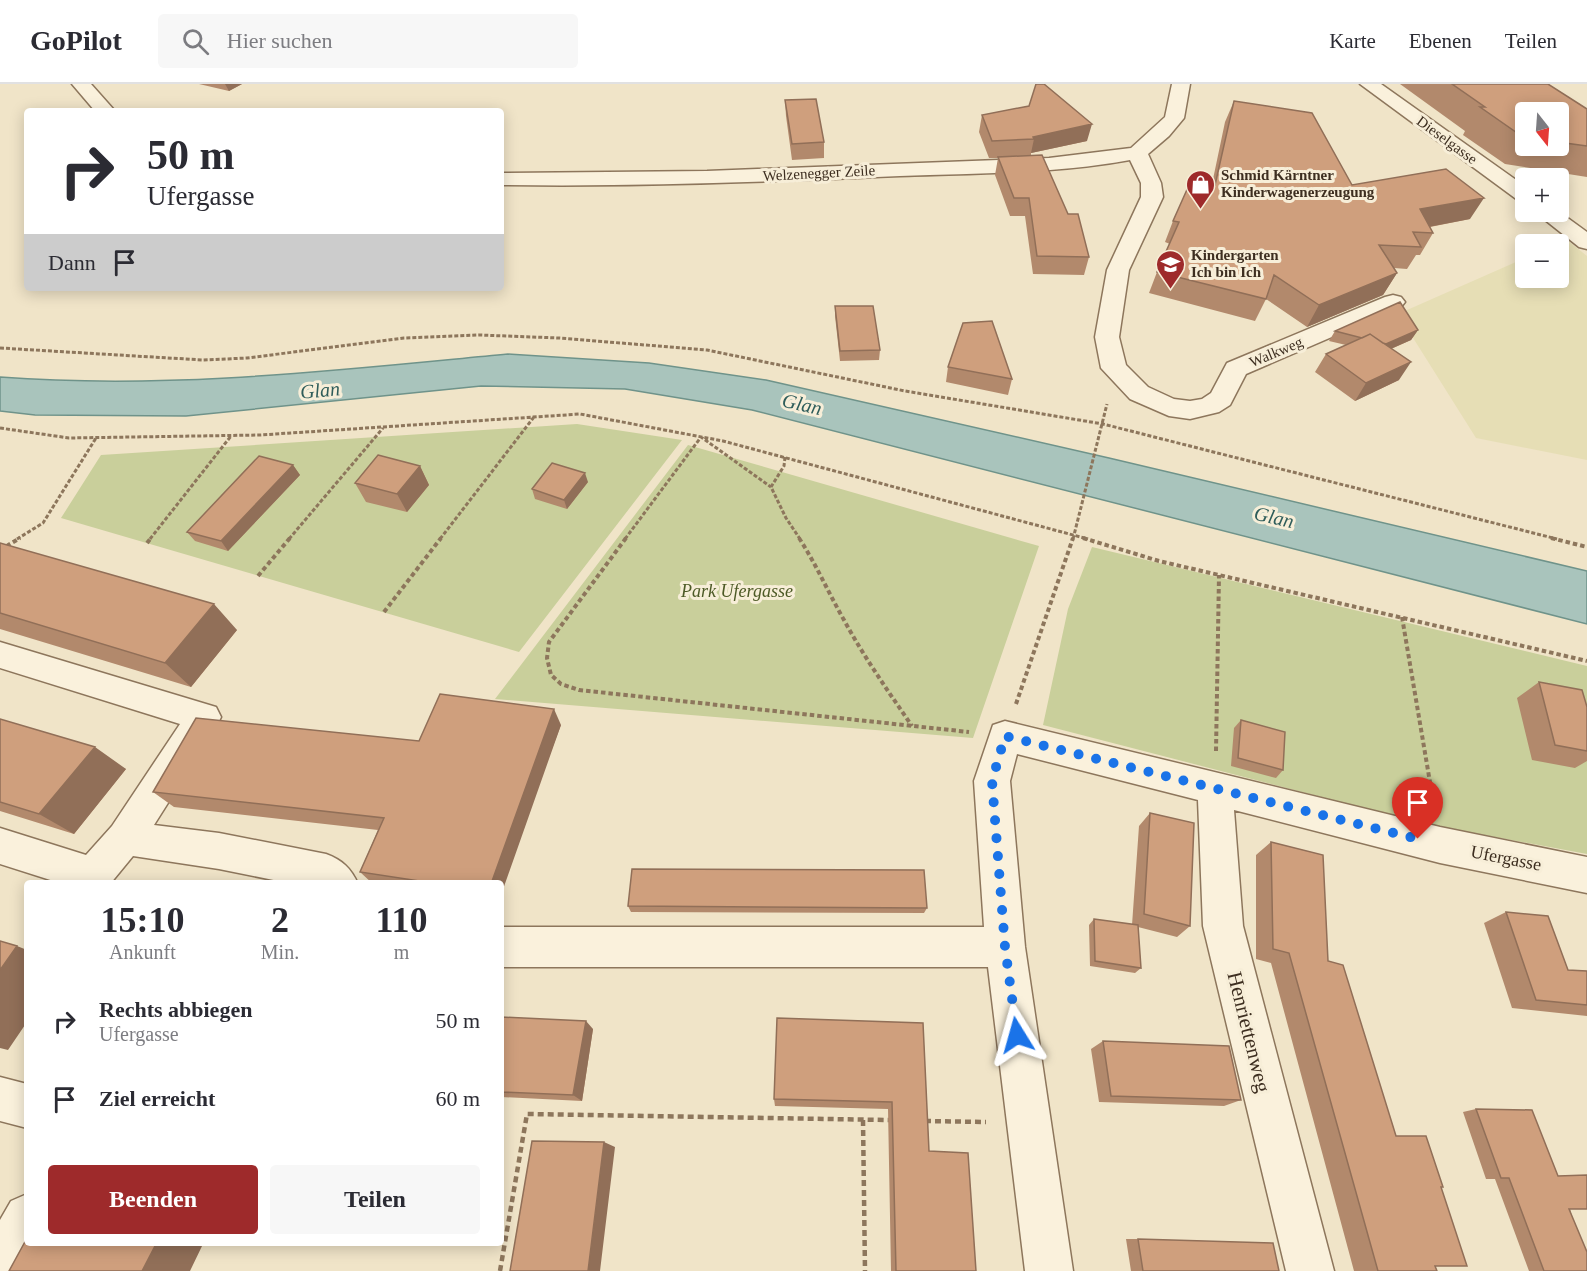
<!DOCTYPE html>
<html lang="de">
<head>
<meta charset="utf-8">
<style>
	:root { --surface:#fff; --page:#f7f7f7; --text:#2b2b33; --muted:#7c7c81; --line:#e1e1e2; --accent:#9e2a2b }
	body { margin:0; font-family:"Times New Roman",serif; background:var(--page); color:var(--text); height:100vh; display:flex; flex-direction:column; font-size:22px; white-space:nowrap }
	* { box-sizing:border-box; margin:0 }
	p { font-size:20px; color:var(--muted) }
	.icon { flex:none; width:33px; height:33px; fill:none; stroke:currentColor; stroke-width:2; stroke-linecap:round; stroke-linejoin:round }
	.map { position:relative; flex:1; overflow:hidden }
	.details { position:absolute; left:24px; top:796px; width:480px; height:366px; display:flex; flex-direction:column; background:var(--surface); border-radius:6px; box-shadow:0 3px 15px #0003 }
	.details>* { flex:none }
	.banner { position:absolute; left:24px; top:24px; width:480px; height:183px; border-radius:6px; box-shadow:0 3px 15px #0003; background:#fff; color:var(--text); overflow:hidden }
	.needle { width:39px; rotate:163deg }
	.tools { position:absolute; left:1515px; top:18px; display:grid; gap:12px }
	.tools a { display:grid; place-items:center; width:54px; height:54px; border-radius:6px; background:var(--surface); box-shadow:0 3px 15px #0003; font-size:30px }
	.pin { position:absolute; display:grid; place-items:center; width:51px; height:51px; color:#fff; margin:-62px -26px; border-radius:50% 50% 50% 0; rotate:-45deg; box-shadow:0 0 6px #0007 }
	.pin .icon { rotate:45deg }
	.me { position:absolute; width:66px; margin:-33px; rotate:352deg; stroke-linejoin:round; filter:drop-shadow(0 0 4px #0008) }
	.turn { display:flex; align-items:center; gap:21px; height:126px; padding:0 24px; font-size:27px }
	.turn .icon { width:78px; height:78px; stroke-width:2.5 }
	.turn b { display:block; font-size:42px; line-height:51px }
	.then { display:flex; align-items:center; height:57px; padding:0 24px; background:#0003; gap:12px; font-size:22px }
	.eta { display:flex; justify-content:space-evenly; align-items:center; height:102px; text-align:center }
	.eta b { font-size:36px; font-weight:800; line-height:42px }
	.primary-button { display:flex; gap:12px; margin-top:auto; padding:12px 24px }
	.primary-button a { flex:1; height:69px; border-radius:6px; background:var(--accent); color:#fff; font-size:24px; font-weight:800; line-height:69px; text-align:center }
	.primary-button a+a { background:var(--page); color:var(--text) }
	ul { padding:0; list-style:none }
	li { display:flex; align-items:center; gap:18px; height:78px; padding:0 24px }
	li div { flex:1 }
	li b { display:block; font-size:22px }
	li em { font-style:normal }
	header { display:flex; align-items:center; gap:36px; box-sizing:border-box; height:84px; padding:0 30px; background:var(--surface); border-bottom:2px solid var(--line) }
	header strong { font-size:28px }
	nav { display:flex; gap:33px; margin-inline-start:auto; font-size:21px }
	.search { width:420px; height:54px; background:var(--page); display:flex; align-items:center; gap:15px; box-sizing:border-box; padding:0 21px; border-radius:6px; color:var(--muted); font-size:22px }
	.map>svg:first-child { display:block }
	.farmland { fill:#e6deb5 }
	.green { fill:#c9cf9b }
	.water { fill:#a9c4bc; stroke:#6f938a; stroke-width:1.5 }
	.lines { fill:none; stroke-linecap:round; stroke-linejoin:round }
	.minor-casing { stroke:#8d765c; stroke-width:3 }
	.path-far2 { stroke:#8d765c; stroke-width:3; stroke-dasharray:4 2; stroke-linecap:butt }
	.path-far1 { stroke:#8d765c; stroke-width:4; stroke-dasharray:4.5 3; stroke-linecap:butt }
	.path { stroke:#8d765c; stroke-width:4.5; stroke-dasharray:6 4; stroke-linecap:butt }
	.minor { fill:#faf1dc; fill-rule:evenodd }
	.wall { fill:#b2896c; fill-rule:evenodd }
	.shaded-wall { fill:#916f58 }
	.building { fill:#cf9f7d; stroke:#916f58; stroke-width:1.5 }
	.route { stroke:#1a73e8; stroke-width:10; stroke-dasharray:0 18 }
	.labels { text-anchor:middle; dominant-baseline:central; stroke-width:6; stroke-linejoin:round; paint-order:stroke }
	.far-street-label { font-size:15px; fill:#3d2e20; stroke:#f7eed8 }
	.far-poi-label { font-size:15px; font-weight:bold; fill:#3d2e20; stroke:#f7eed8; text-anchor:start }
	.park-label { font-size:18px; font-style:italic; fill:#4d5a26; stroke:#f7eed8 }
	.street-label { font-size:18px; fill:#3d2e20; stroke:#f7eed8 }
	.water-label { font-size:20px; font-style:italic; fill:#2f5d5a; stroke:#f7eed8 }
	.near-street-label { font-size:21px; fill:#3d2e20; stroke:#f7eed8 }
</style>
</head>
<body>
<header>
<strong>GoPilot</strong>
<div class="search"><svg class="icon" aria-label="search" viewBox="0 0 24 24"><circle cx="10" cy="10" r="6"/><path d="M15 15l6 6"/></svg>Hier suchen</div>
<nav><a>Karte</a><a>Ebenen</a><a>Teilen</a></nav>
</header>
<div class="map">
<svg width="1587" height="1187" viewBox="0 0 1587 1187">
	<rect width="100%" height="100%" fill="#f0e4c8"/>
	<path class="farmland" d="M1567 156 1587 172V376L1476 354 1398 230 1525 174 1526 194H1558V160H1557Z"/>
	<path class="green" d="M577 340 682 356 519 568 61 434 101 371Z
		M688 361 1039 462 973 654 495 615Z
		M1092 463 1587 582V770L1430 741 1043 641 1068 525Z"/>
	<path class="water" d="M508 270 649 279 766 296 1109 374 1587 487V540L752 326 625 305 481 302 186 332 35 331 0 327V293C170 306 339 286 508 270Z"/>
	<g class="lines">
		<defs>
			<path id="minor" d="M72 0H91L115 27H95Z
				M1172 0H1190L1184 34 1169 52 1148 70 1161 99 1163 113 1129 186 1119 253 1126 281 1148 303 1174 315 1190 317 1202 315 1211 309 1227 279 1385 213 1393 211 1401 213 1405 218 1401 223 1246 290 1230 321 1219 328 1190 335 1169 332 1130 315 1101 284 1095 253 1107 186 1141 113V99L1130 76C1054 90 977 89 900 92 767 98 634 103 501 101V89L707 87 1049 74 1131 64 1165 33Z
				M1360 0H1381L1526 103V119L1519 117Z
				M1558 127 1587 148V165L1579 163 1535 128Z
				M0 558 216 623 221 633 216 643 154 741 219 749 326 770C342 776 351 784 358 800H293L219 785 133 772 110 800H63L0 780V744L86 771 112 742 180 640 0 584Z
				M1005 637 1440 743 1587 773V809L1440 779 1234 726 1243 842 1334 1187H1286L1203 842 1198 716 1017 670 1010 697 1025 863 1073 1187H1025L988 883H501V843H984L974 697 993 641Z
				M0 993 27 1000V1044L0 1037Z
				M27 1110V1160H38L24 1187H0V1136L11 1117Z"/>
		</defs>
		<use href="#minor" class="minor-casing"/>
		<path class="path-far2" d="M0 264 203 276 247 274 404 254 479 251 559 254 707 266 905 307 1103 340 1557 455
			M0 344 69 354 260 351 580 330 723 357 1088 455
			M785 373 784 382 771 403 786 434 800 455
			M17 455 43 439 96 354
			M150 455 231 352
			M289 455 383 344
			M440 455 534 333
			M625 455 701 353 771 403
			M1073 455 1107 320"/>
		<path class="path-far1" d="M626 454 549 558 547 574 551 591 561 600 579 606 969 648
			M799 454C816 480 828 508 844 536 864 573 888 607 912 642
			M1083 454 1159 477 1587 577
			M1551 454 1587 463
			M147 459 151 454
			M0 466 20 454
			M258 492 290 454
			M384 528 441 454
			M1402 533 1434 722
			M1016 620 1073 454
			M1216 667 1219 491"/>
		<path class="path" d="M863 1036 865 1187
			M925 1037 986 1038
			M500 1187 527 1030 890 1036"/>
		<use href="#minor" class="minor"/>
	</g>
	<path class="wall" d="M199 0H242L229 7Z
		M1400 0H1548L1587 25V93L1505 80 1463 51 1465 47ZM1526 28H1558V62H1526Z
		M785 16 824 58V74L792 76 786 32Z
		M1234 17 1352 101 1470 135 1430 143 1433 149 1420 171H1416L1407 185 1394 184 1397 189 1383 211 1307 243 1266 215 1255 237 1149 209 1157 188 1170 160 1165 158 1173 137 1194 102 1212 100 1225 38Z
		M982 31 1087 57 1031 69V72L1068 130 1089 173 1084 191 1033 190 1025 132H1010L995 91 998 74H989L979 48Z
		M835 222 880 266 879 276 840 277 835 232Z
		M1418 246 1411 256 1391 265 1399 296 1355 317 1315 288 1326 270 1346 261 1329 257 1335 247Z
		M948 283 1012 295 1008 311 946 298Z
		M293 381 300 391 228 467 195 457 187 448Z
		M420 382 429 401 407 428 366 418 355 399Z
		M588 398 567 425 535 415 532 405Z
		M0 459 237 546 191 603 0 545Z
		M1539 598 1587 623V677L1575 684 1532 676 1517 614Z
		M0 635 126 685 74 750 0 727Z
		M1241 636 1283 686 1276 694 1231 682 1234 644Z
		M561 641 501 800H373L360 788 378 746 174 723 153 708 419 657Z
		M1150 729 1190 842 1177 853 1138 843 1141 884 1135 889 1090 882 1089 841 1094 835 1132 841 1139 742Z
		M1271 758 1328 877 1396 1052 1441 1103 1435 1182 1437 1187H1354L1271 879 1256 875V771Z
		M628 822 927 824 924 829 631 828Z
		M1506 828 1568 886 1587 887V932L1512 924 1484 839Z
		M501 933 593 945 582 1017 501 1013Z
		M923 939 929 1067 976 1187H891L888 1025 775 1022 774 1015Z
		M1103 957 1241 1016 1224 1022 1099 1018 1091 965Z
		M1476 1025 1558 1092 1587 1091V1125H1570L1587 1187H1529L1495 1095H1486L1463 1028Z
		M1126 1155H1138L1279 1187H1131Z"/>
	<path class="shaded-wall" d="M225 0H242L229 7Z
		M1092 40 1087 57 1031 69 1034 55 1033 53Z
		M1484 114 1470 135 1407 147 1420 125Z
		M1397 189 1383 211 1307 243 1319 221Z
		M1418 246 1411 256 1379 270 1386 260Z
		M1411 278 1399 296 1355 317 1366 299Z
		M293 381 300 391 228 467 221 457Z
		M420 382 429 401 407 428 397 410Z
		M585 389 588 398 567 425 564 416Z
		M214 520 237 546 191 603 165 579Z
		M554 625 561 641 501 811V800H491Z
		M95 663 126 685 74 750 39 730Z
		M17 862 27 866V938L8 966 0 964V886Z
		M586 937 593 945 582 1017 573 1011Z
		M604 1058 615 1063 600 1187H588Z
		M156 1160H203L190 1187H142Z"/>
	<path class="building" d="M1036 0H1044L1092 40 1033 53 1034 55 992 57 982 31 1029 22Z
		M1452 0H1548L1587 25V62L1558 58V28H1526V53H1523L1480 23H1485Z
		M816 15 824 58 792 60 785 16Z
		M1234 17 1312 29 1352 101 1446 85 1484 114 1420 125 1433 149 1413 148 1421 163 1379 161 1397 189 1319 221 1274 191 1266 215 1157 188 1179 138 1173 137 1189 101 1194 102 1197 97 1215 101Z
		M1042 71 1068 130H1078L1089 173 1037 172 1029 114H1014L998 73Z
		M1400 218 1418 246 1386 260 1383 259 1370 250 1362 254 1335 247Z
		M835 222H873L880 266 840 267Z
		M992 237 1012 295 948 283 963 239Z
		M1370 250 1411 278 1366 299 1326 270Z
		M378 371 420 382 397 410 355 399Z
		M259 372 293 381 221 457 187 448Z
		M552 379 585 389 564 416 532 405Z
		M0 459 214 520 165 579 0 529Z
		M1539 598 1582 606 1587 623V667L1555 661Z
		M440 610 554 625 491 800H439L360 788 384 734 153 708 196 634 419 657Z
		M0 635 95 663 39 730 0 718Z
		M1241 636 1285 648 1283 686 1238 674Z
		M1150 729 1194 739 1190 842 1144 830Z
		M1271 758 1323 771 1328 877 1343 881 1396 1052H1426L1443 1103H1441L1467 1182H1435L1437 1187H1378L1289 869 1273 865Z
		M632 785 924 786 927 824 628 822Z
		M1506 828 1548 832 1568 886 1587 887V921L1536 916Z
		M1094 835 1138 841 1141 884 1095 877Z
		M0 857 17 862 0 886Z
		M501 933 586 937 573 1011 501 1008Z
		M777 934 923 939 929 1067 968 1069 976 1187H896L892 1018 774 1015Z
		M1103 957 1229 962 1241 1016 1111 1012Z
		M1476 1025 1532 1026 1558 1092 1587 1091V1125H1569L1587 1168V1187H1544L1509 1094H1501Z
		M532 1057 604 1058 588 1187H510Z
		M27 1154V1160H156L142 1187H9Z
		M1138 1155 1273 1159 1279 1187H1143Z"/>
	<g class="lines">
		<path class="route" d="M1017 951 1005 863 992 697 1005 652 1418 755"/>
	</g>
	<defs>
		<symbol id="shop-pin" viewBox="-11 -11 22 30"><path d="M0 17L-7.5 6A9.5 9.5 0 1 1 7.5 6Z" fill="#9e2a2b" stroke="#f7eed8"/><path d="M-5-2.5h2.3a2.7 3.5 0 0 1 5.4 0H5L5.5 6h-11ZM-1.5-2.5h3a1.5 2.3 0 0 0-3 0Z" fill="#fff"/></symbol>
		<symbol id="school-pin" viewBox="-11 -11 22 30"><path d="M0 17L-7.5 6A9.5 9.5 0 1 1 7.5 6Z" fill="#9e2a2b" stroke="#f7eed8"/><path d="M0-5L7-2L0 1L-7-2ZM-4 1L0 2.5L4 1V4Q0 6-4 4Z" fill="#fff"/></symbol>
	</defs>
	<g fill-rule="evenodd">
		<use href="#shop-pin" x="1184" y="84" width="33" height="45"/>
		<use href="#school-pin" x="1154" y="164" width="33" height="45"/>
	</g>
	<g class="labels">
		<g class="far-street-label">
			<text transform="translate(1447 56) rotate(36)">Dieselgasse</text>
			<text transform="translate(819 89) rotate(-3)">Welzenegger Zeile</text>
			<text transform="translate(1276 268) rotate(-23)">Walkweg</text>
		</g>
		<g class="far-poi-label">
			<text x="1221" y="91">Schmid Kärntner<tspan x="1221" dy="17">Kinderwagenerzeugung</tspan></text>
			<text x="1191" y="171">Kindergarten<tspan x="1191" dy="17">Ich bin Ich</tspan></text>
		</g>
		<g class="park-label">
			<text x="737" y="507">Park Ufergasse</text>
		</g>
		<g class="street-label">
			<text transform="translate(1506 774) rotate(11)">Ufergasse</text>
		</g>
		<g class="water-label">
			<text transform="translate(320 306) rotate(-5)">Glan</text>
			<text transform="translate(802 320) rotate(13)">Glan</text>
			<text transform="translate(1274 433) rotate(13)">Glan</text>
		</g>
		<g class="near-street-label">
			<text transform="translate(1249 948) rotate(76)">Henriettenweg</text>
		</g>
	</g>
</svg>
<div class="tools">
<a><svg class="needle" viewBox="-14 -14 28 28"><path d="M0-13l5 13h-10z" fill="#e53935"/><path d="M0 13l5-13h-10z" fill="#7c7c81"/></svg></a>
<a>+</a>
<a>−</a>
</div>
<div class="pin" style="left:1418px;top:755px;background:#d93025"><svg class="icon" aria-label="arrive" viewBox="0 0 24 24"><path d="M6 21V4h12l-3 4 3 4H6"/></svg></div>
<svg class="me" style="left:1017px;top:951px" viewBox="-20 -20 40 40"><path d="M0-17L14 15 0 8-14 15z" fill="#1a73e8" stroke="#fff" stroke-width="4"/></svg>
<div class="banner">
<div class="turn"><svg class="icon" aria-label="right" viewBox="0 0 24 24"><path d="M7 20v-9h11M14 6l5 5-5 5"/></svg><div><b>50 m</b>Ufergasse</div></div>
<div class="then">Dann<svg class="icon" aria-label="arrive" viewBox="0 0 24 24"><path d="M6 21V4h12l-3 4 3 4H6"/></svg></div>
</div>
<section class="details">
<div class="eta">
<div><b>15:10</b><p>Ankunft</p></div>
<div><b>2</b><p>Min.</p></div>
<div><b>110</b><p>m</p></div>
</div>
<ul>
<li><svg class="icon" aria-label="right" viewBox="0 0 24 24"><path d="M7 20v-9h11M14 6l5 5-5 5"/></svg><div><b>Rechts abbiegen</b><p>Ufergasse</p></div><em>50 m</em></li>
<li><svg class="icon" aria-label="arrive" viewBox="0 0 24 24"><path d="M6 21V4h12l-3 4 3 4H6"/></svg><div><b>Ziel erreicht</b></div><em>60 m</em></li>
</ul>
<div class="primary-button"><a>Beenden</a><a>Teilen</a></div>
</section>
</div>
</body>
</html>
